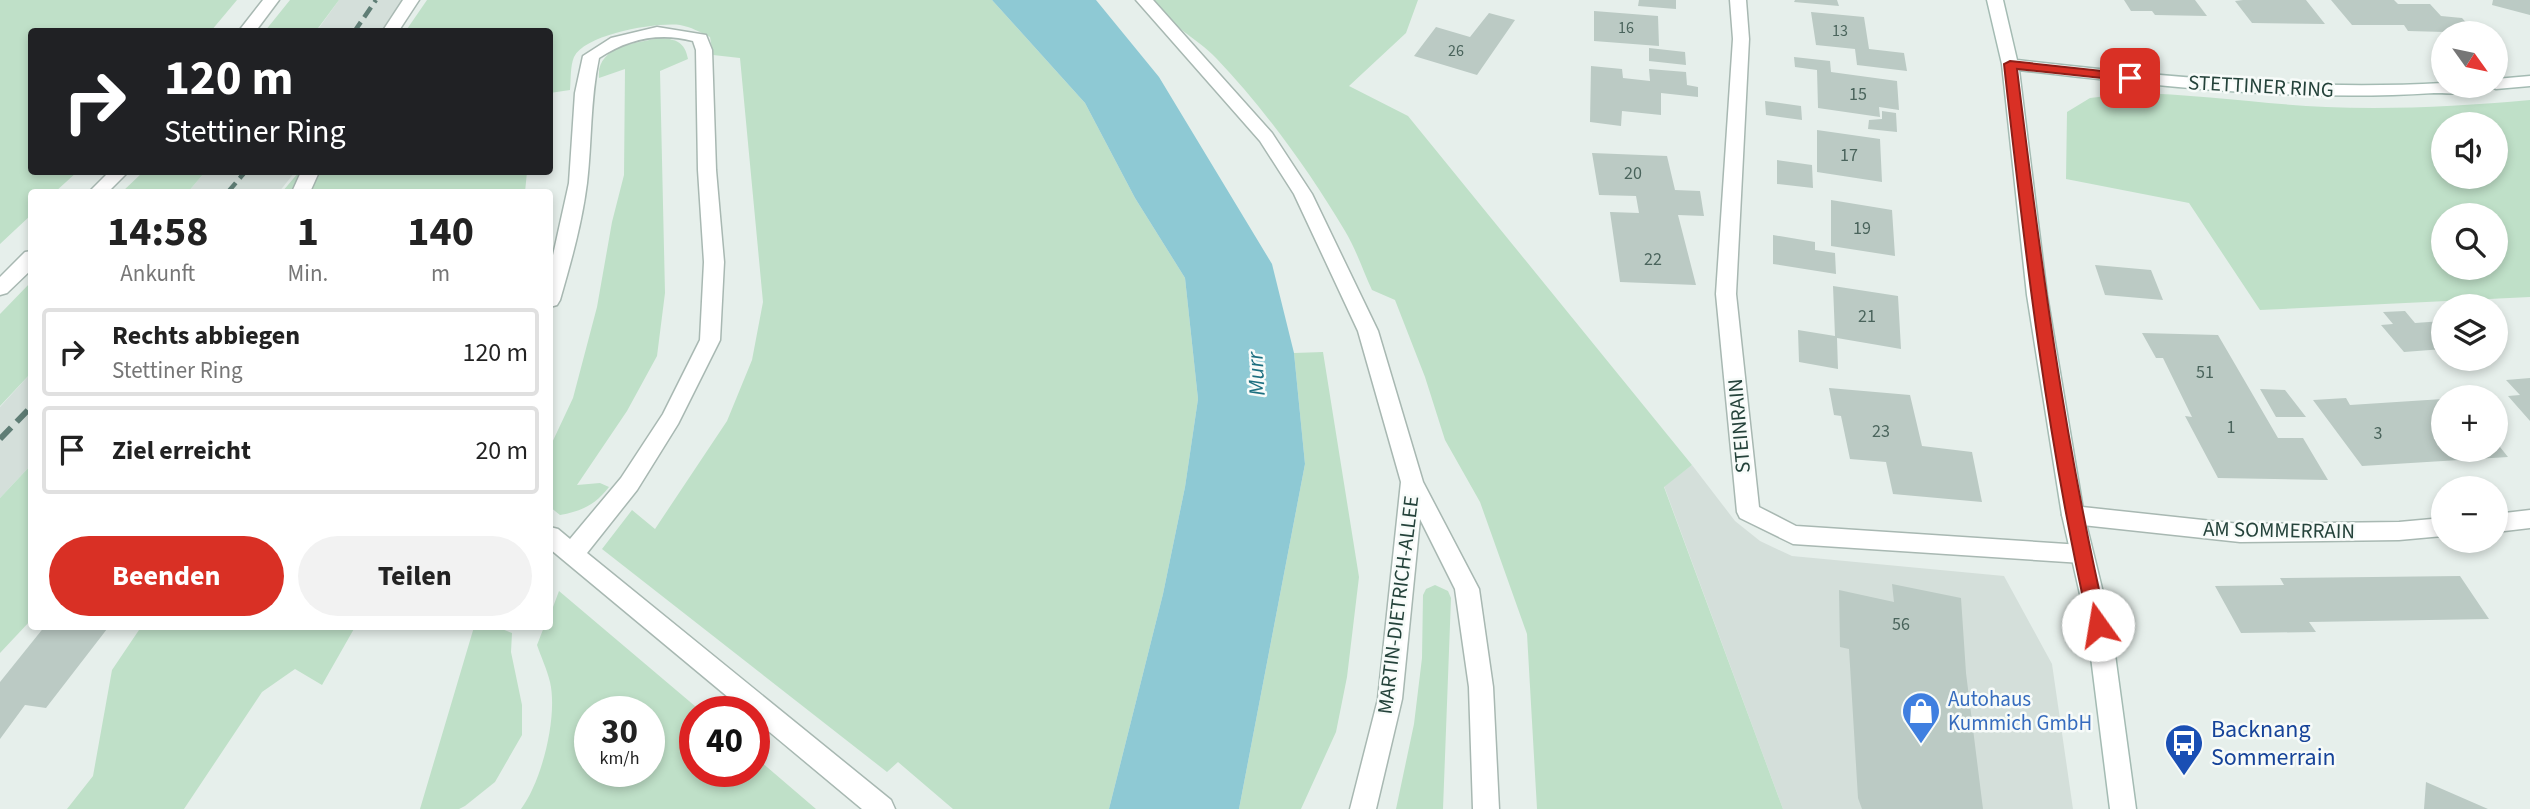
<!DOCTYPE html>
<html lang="de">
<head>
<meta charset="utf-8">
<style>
	:root { --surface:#fff; --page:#f2f2f2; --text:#222; --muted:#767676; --line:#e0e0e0; --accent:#d93025 }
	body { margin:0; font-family:"Source Sans 3",sans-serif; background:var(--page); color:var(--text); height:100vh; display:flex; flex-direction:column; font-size:26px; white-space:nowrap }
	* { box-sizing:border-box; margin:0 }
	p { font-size:23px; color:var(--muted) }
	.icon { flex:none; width:38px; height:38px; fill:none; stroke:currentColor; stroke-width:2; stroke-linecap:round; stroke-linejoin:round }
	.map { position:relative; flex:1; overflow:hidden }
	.side { position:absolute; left:28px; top:189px; width:525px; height:441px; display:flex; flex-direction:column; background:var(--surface); border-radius:7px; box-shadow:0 4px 10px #0003 }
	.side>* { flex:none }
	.top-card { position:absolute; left:28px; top:28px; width:525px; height:147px; border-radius:7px; box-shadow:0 4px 10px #0003; background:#202124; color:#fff; overflow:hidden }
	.needle { width:46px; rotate:123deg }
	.buttons { position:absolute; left:2431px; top:21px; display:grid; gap:14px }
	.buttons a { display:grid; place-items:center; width:77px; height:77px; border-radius:50%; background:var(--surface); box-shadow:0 4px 10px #0003; font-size:35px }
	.speed { position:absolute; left:574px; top:696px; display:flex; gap:14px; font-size:35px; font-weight:700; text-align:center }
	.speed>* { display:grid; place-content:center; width:91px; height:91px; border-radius:50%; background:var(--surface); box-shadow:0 4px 10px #0003; line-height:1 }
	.speed small { font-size:18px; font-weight:400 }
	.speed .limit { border:10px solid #d22; background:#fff; color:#111 }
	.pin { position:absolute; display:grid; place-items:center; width:60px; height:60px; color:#fff; margin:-30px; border-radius:14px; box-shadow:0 4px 10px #0006 }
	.me { position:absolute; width:77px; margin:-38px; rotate:347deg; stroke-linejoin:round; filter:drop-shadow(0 0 5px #0008) }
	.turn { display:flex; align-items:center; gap:24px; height:147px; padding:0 21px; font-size:32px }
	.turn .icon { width:91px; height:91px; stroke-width:2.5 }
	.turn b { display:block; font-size:49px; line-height:60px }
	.eta { display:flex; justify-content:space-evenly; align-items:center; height:119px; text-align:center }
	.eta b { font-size:42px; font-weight:700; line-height:49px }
	.button { display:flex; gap:14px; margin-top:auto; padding:14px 21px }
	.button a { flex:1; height:80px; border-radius:42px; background:var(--accent); color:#fff; font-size:28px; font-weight:700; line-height:80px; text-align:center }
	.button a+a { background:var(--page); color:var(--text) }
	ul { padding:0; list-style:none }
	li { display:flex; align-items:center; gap:21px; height:88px; margin:0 14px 10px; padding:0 7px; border:4px solid var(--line); border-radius:7px }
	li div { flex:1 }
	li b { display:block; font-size:26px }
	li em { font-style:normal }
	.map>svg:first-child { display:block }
	.built { fill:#d4dfda }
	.green { fill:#bfe0c8; fill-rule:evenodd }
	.water { fill:#8ec9d4 }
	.building { fill:#bbcac4 }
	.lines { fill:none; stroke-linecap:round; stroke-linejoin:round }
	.lane-casing { stroke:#a8b8b2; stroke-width:3 }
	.street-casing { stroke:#a8b8b2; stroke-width:3 }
	.secondary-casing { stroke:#a4bbb3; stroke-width:3 }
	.lane { fill:#fff; fill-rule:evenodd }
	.street { fill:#fff; fill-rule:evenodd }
	.secondary { fill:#fff; fill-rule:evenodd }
	.rail-far1 { stroke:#5f7d75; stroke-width:4.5; stroke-dasharray:12 6; stroke-linecap:butt }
	.rail { stroke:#5f7d75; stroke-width:6; stroke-dasharray:16 8; stroke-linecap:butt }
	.route { fill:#d93025; stroke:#8d1f18; stroke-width:2 }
	.labels { text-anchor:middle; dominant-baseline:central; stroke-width:5; stroke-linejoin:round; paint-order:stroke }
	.far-number-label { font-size:16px; fill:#4a645c }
	.number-label { font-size:18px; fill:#4a645c }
	.street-label { font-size:21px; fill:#24423a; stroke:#f7fbf9 }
	.shop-label { font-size:21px; fill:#366cbe; stroke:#f7fbf9; text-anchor:start }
	.water-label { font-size:23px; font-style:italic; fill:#1c6f80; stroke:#f7fbf9 }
	.near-transit-label { font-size:24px; fill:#164399; stroke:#f7fbf9; text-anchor:start }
</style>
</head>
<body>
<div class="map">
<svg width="2530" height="809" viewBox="0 0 2530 809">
	<rect width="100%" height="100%" fill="#e6efeb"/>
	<path class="built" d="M339 0H415L397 31 316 32Z
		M205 172H295L279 192H188Z
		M31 373V465L0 498V407Z
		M1692 465 1735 521 1760 541 1792 556 2004 576 2052 664 2073 809H1783L1664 486Z"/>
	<path class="green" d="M0 0H237L211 31 32 32V172H77L55 192H32L31 215 0 244Z
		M290 0H339L316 31H265Z
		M427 0H992L1085 103 1135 198 1185 278 1198 399 1185 487 1163 594 1109 809H953L898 762 887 772 602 549 632 510 655 529 727 421 752 360 763 302 740 58 713 55 710 37C700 32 691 27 680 25 657 22 585 34 574 57 570 66 571 81 570 90L550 93V32H405Z
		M1154 0H1418L1406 33 1349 86 1408 116 1692 465 1664 487 1783 809H1537L1527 634 1480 502 1445 440 1425 377 1395 300 1372 290C1363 271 1356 249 1345 231 1310 172 1264 108 1216 58 1197 38 1168 25 1154 0Z
		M660 38C676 39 685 42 688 59L660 71 665 293 657 356 627 411 577 485 600 483 609 487C595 505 582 511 560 515L550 507V447L573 398 597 307 612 222 624 175 625 69 599 78C596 46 636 43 660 38Z
		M2132 93C2197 94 2261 104 2326 107 2393 110 2463 106 2530 100V297L2260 310 2189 203 2066 179 2067 112 2090 98ZM2496 124V177H2443V124ZM2496 215V268H2443V215Z
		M143 172H205L188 192H122Z
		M299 172H527L525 192H282Z
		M31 282V373L0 406V314Z
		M1323 352 1359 577 1347 677 1336 732 1301 809H1239L1305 464 1294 353Z
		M31 465V620L0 653V498Z
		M1435 585 1448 591 1451 598 1443 809H1396L1414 724 1422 658 1423 595 1426 589Z
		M559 591 702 712H695V772H754V756L816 809H521C542 781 558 716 550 682 547 669 541 657 537 645L544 627 550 626V615ZM590 712H649V772H590Z
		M141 627V626L355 627 322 685 295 669 262 692 184 809H67L93 776 112 670Z
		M474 627H497L512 633 511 652 522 705V735L495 782 465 806 459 809H420Z"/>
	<path class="water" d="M992 0H1096L1159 77 1272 264 1294 353 1305 464 1239 809H1109L1163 594 1185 487 1198 399 1185 278 1135 198 1085 103Z"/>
	<path class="building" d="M1639 0H1676V9L1638 6Z
		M1795 0H1837L1839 6 1794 2Z
		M2124 0H2195L2207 16 2155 15 2152 11H2131Z
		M2243 0H2306L2325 24 2252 23 2235 1Z
		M2331 0H2394L2398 4H2430L2441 16 2462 18 2473 30 2482 33 2408 31 2404 25H2352Z
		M2493 0H2530V15L2492 5Z
		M1594 11 1658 16 1659 46 1594 41Z
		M1811 12 1864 17 1869 49 1904 53 1907 71 1857 65 1855 49 1816 45Z
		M1489 13 1515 20 1477 75 1414 56 1436 27 1470 37Z
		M1649 48 1685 52 1686 65 1649 61Z
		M1794 57 1830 61 1831 72 1897 81 1899 110 1879 107 1880 117 1818 108 1817 70 1795 67Z
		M1591 66 1622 69 1623 78 1650 81 1649 69 1686 72 1687 85 1698 87V97L1661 93V115L1622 111 1621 126 1590 122Z
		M1765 101 1801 106 1802 120 1766 115Z
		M1882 111 1896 113 1897 132 1868 129 1869 120 1882 119Z
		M1817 130 1880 139 1882 182 1817 172Z
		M1592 153 1667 156 1675 190 1700 191 1704 216 1678 215 1696 285 1620 282 1610 212 1639 213 1636 196 1599 195Z
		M1777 160 1812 165 1813 188 1777 184Z
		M1831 200 1892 210 1895 256 1831 246Z
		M1773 235 1815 242V250L1835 253 1836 274 1773 264Z
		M2095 265 2151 270 2163 300 2105 295Z
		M1833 286 1898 296 1901 349 1837 338 1838 369 1799 362 1798 330 1835 336Z
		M2405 311 2415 323 2443 321V349L2404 352 2381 325 2393 324 2383 312Z
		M2142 333 2218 335 2278 438H2303L2328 480 2218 478 2185 416 2192 417 2163 358H2156Z
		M2530 378V421L2508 396 2520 395 2506 380Z
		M1829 388 1910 395 1922 446 1972 452 1982 502 1893 494 1886 462 1850 459 1841 416 1834 415Z
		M2260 389 2285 390 2306 417H2276Z
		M2346 398 2350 405 2443 399V450H2496V442L2508 457 2362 466 2313 400Z
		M2460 576 2489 619 2309 622 2316 632 2241 633 2215 586 2284 585 2280 578Z
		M1892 584 1961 598 1966 673 1983 809H1862L1858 798 1849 649 1840 647 1839 590 1894 602Z
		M45 626 107 629 46 708 25 705 0 739V682Z
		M2426 782 2488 809H2424Z"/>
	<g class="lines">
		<defs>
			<path id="lane" d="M403 0H419L398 32H382Z
				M657 27 706 35 712 50 716 170 724 262 720 340 678 424 637 490 587 553 891 800 895 809H862L754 719V712H746L550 549V527L558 529 570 539 621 478 663 414 700 340 704 262 698 170 696 50 693 41C659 32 628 39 599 58 590 100 592 141 587 183 582 223 571 262 560 300L557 305 550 307V269L569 183 575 93 583 56 611 38Z
				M301 172H319L310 192H292Z"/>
			<path id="street" d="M263 0H279L255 32H238Z
				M1136 0H1153L1272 133 1312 194 1378 331 1423 482 1479 589 1493 687 1499 809H1473L1469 687 1455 589 1420 519 1402 699 1376 809H1350L1378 699 1401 482 1358 331 1294 194 1260 141Z
				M1730 0H1746L1749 39 1736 294 1759 507 1796 526 2082 545 2090 547 2093 554 2090 561 2082 563 1793 544 1740 518 1737 512 1716 294 1733 39Z
				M109 172H128L108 192H89Z
				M32 251V269L7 293 0 295V277L25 252Z
				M2073 506 2240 524 2399 522 2443 518V536L2399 540 2240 542 2073 524 2065 521 2062 515 2065 509Z
				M2530 510V528L2496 532V514Z"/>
			<path id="secondary" d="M1987 0H2003L2017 60C2159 76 2301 91 2443 83V86H2479C2471 96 2446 93 2434 93 2295 102 2156 86 2019 70L2047 295 2084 515 2111 625 2136 809H2110L2087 625 2062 515 2027 295 2002 64Z
				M2530 76V86L2496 89 2489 86H2496V79Z"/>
		</defs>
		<use href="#lane" class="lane-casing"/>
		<use href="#street" class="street-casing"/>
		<use href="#secondary" class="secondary-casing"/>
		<use href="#lane" class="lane"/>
		<use href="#street" class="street"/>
		<use href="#secondary" class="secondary"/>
		<path class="rail-far1" d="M354 32 376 0
			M228 192 245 172"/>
		<path class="rail" d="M0 439 32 406"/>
	</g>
	<path class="route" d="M2010 61 2130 74 2136 78 2130 81 2017 69C2040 257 2064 440 2107 625L2105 631 2098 633 2092 631 2089 625C2047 439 2025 254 2004 64Z"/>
	<defs>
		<symbol id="shop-pin" viewBox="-11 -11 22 30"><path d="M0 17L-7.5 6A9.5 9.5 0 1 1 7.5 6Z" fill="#3f7fe0" stroke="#f7fbf9"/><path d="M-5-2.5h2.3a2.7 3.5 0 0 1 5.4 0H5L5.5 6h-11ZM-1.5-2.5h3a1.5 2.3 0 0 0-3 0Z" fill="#fff"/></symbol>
		<symbol id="bus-pin" viewBox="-11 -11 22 30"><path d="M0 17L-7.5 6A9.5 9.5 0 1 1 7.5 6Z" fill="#1a4fb4" stroke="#f7fbf9"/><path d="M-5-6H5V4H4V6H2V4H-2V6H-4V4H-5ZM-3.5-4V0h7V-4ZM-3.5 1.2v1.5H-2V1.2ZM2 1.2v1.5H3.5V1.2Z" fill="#fff"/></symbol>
	</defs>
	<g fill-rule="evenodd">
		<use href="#shop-pin" x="1899" y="689" width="44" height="60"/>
		<use href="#bus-pin" x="2162" y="721" width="44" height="60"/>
	</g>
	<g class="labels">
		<g class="far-number-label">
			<text x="1626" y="28">16</text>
			<text x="1840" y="31">13</text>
			<text x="1456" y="51">26</text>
		</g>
		<g class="number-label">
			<text x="1858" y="94">15</text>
			<text x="1849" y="155">17</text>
			<text x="1633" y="173">20</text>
			<text x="1862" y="228">19</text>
			<text x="1653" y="259">22</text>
			<text x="1867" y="316">21</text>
			<text x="2205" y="372">51</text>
			<text x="2231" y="427">1</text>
			<text x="1881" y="431">23</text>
			<text x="2378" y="433">3</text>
			<text x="1901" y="624">56</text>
		</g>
		<g class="street-label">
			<text transform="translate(2261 86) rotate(3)">STETTINER RING</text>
			<text transform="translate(1739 426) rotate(-95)">STEINRAIN</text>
			<text transform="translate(2279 530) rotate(1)">AM SOMMERRAIN</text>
			<text transform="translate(1398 605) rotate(-83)">MARTIN-DIETRICH-ALLEE</text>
		</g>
		<g class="shop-label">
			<text x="1948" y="699">Autohaus<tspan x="1948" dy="24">Kummich GmbH</tspan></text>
		</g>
		<g class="water-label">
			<text transform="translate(1256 374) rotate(-93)">Murr</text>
		</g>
		<g class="near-transit-label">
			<text x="2211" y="729">Backnang<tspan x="2211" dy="28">Sommerrain</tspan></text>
		</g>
	</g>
</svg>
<div class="buttons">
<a><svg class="needle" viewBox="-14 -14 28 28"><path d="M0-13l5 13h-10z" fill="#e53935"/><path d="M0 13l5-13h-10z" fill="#767676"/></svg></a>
<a><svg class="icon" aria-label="sound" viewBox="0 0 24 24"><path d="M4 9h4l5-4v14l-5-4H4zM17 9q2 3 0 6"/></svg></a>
<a><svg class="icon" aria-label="search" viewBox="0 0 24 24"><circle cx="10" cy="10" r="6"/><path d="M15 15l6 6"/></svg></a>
<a><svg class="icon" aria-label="layers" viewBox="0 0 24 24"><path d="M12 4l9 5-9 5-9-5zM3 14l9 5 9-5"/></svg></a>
<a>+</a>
<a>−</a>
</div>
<div class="speed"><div>30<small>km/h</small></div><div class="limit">40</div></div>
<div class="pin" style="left:2130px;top:78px;background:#d93025"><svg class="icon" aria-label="arrive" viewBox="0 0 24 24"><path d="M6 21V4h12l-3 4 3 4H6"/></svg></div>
<svg class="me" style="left:2098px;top:625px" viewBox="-20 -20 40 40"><circle r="19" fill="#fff"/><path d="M0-13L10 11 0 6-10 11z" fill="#d93025"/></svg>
<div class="top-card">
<div class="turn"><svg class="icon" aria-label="right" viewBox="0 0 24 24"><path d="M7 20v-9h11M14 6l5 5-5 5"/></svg><div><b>120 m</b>Stettiner Ring</div></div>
</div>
<section class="side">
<div class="eta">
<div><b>14:58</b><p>Ankunft</p></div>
<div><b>1</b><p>Min.</p></div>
<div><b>140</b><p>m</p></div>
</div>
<ul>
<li><svg class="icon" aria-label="right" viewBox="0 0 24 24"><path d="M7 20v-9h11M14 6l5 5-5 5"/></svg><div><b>Rechts abbiegen</b><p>Stettiner Ring</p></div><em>120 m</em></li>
<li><svg class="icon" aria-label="arrive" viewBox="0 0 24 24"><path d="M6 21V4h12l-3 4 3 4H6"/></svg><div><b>Ziel erreicht</b></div><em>20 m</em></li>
</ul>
<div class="button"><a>Beenden</a><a>Teilen</a></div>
</section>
</div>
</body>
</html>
